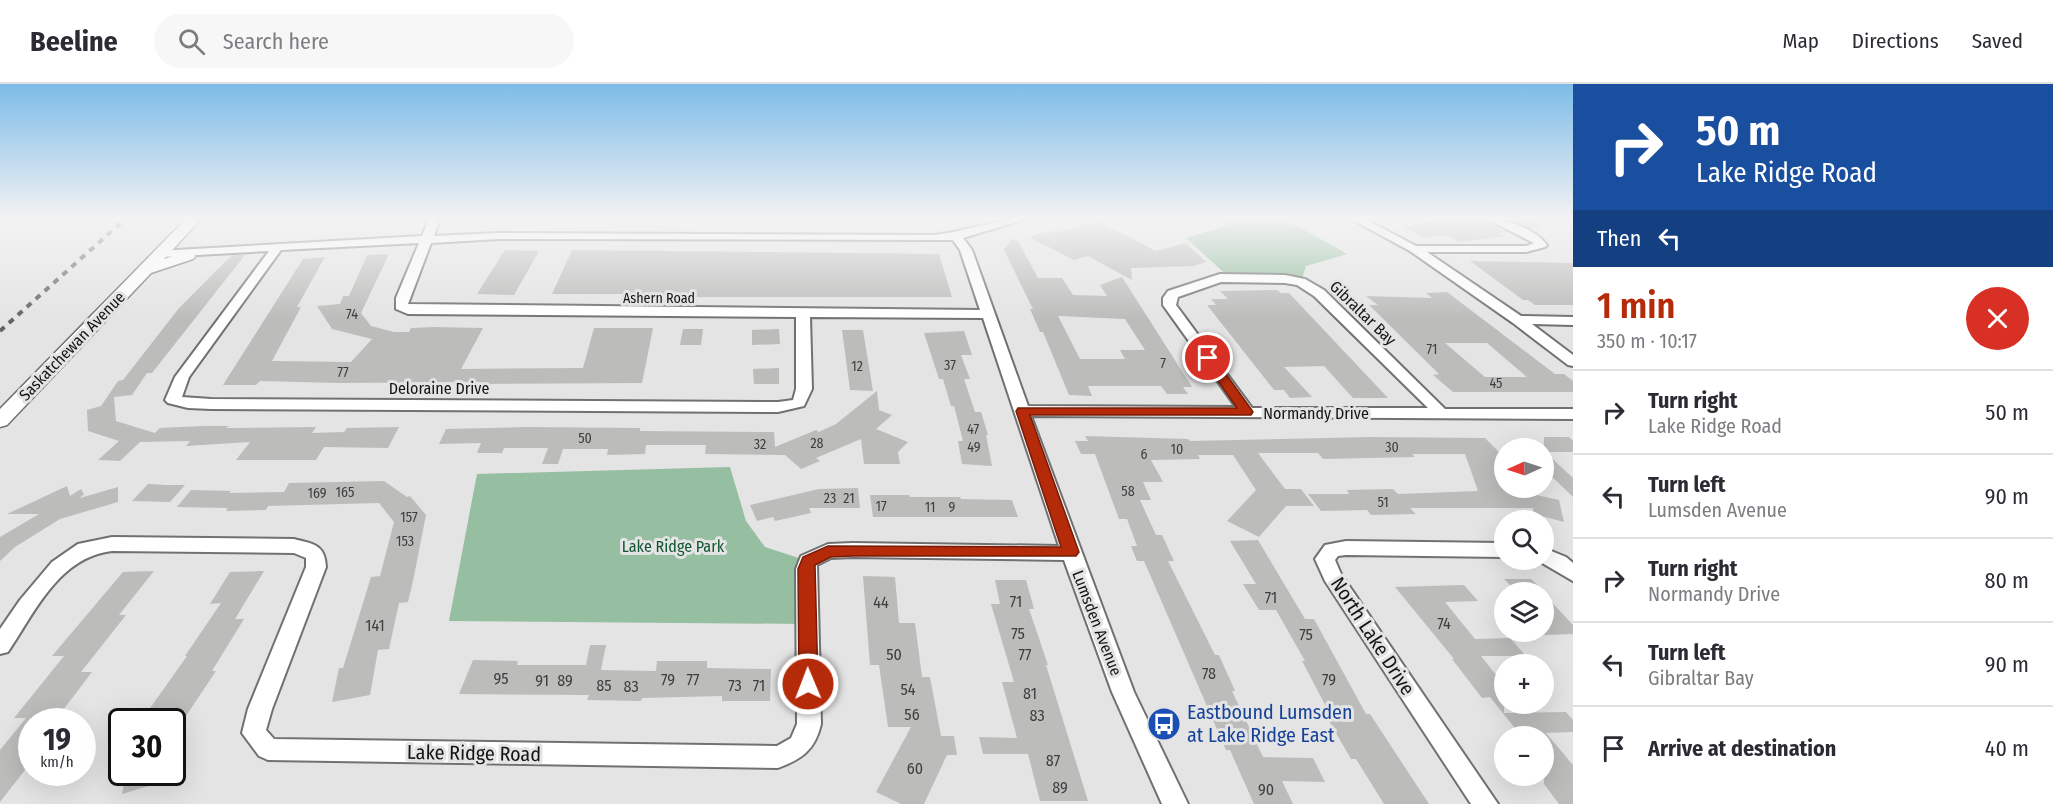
<!DOCTYPE html>
<html lang="en">
<head>
<meta charset="utf-8">
<style>
	:root { --surface:#fff; --page:#f7f7f7; --text:#2b2b33; --muted:#7c7c81; --line:#e1e1e2; --accent:#b52a09 }
	body { margin:0; font-family:"Fira Sans Condensed",sans-serif; background:var(--page); color:var(--text); height:100vh; display:flex; flex-direction:column; font-size:22px; white-space:nowrap }
	* { box-sizing:border-box; margin:0 }
	p { font-size:20px; color:var(--muted) }
	.icon { flex:none; width:33px; height:33px; fill:none; stroke:currentColor; stroke-width:2; stroke-linecap:round; stroke-linejoin:round }
	.map { position:relative; flex:1; overflow:hidden }
	.panel { display:flex; flex-direction:column; background:var(--surface); width:480px }
	.panel>* { flex:none }
	.top-card { background:#1a4fa0; color:#fff; overflow:hidden }
	.needle { width:39px; rotate:267deg }
	.buttons { position:absolute; left:1494px; top:354px; display:grid; gap:12px }
	.buttons a { display:grid; place-items:center; width:60px; height:60px; border-radius:50%; background:var(--surface); box-shadow:0 6px 24px #0002; font-size:30px }
	.speed { position:absolute; left:18px; top:624px; display:flex; gap:12px; font-size:30px; font-weight:700; text-align:center }
	.speed>* { display:grid; place-content:center; width:78px; height:78px; border-radius:50%; background:var(--surface); box-shadow:0 6px 24px #0002; line-height:1 }
	.speed small { font-size:15px; font-weight:400 }
	.speed .limit { border:3px solid #111; border-radius:9px; background:#fff; color:#111 }
	.pin { position:absolute; display:grid; place-items:center; width:51px; height:51px; color:#fff; margin:-26px; border:3px solid #fff; border-radius:50%; box-shadow:0 2px 6px #0007 }
	.me { position:absolute; width:66px; margin:-33px; rotate:359deg; stroke-linejoin:round; filter:drop-shadow(0 0 4px #0008) }
	.turn { display:flex; align-items:center; gap:21px; height:126px; padding:0 24px; font-size:27px }
	.turn .icon { width:78px; height:78px; stroke-width:2.5 }
	.turn b { display:block; font-size:42px; line-height:51px }
	.then { display:flex; align-items:center; height:57px; padding:0 24px; background:#0003; gap:12px; font-size:22px }
	.round { display:grid; place-items:center; flex:none; width:63px; height:63px; border-radius:32px; background:var(--page) }
	.summary { display:flex; align-items:center; justify-content:space-between; height:102px; padding:0 24px }
	h1 { font-size:36px; font-weight:600; line-height:45px; color:var(--accent) }
	ul { padding:0; list-style:none }
	li { display:flex; align-items:center; gap:18px; height:84px; padding:0 24px; border-top:2px solid var(--line) }
	li div { flex:1 }
	li b { display:block; font-size:22px }
	li em { font-style:normal }
	header { display:flex; align-items:center; gap:36px; box-sizing:border-box; height:84px; padding:0 30px; background:var(--surface); border-bottom:2px solid var(--line) }
	header strong { font-size:28px }
	nav { display:flex; gap:33px; margin-inline-start:auto; font-size:21px }
	.search { width:420px; height:54px; background:var(--page); display:flex; align-items:center; gap:15px; box-sizing:border-box; padding:0 21px; border-radius:33px; color:var(--muted); font-size:22px }
	main { display:flex; flex:1; min-height:0 }
	.map>svg:first-child { display:block }
	.green { fill:#96bea1 }
	.building { fill:#bcbcbb; fill-rule:evenodd }
	.lines { fill:none; stroke-linecap:round; stroke-linejoin:round }
	.minor-casing { stroke:#717172; stroke-width:4 }
	.major-casing { stroke:#717172; stroke-width:3 }
	.minor { fill:#fff; fill-rule:evenodd }
	.major { fill:#fff; fill-rule:evenodd }
	.rail { stroke:#636364; stroke-width:4; stroke-dasharray:6 6; stroke-linecap:butt }
	.route { fill:#b52a09; stroke:#761b06; stroke-width:1.5 }
	.labels { text-anchor:middle; dominant-baseline:central; stroke-width:6; stroke-linejoin:round; paint-order:stroke }
	.far-street-label { font-size:14px; fill:#141415; stroke:#e4e4e5 }
	.number-label { font-size:14px; fill:#3e3e3e }
	.street-label { font-size:16px; fill:#141415; stroke:#e4e4e5 }
	.park-label { font-size:16px; fill:#115630; stroke:#e4e4e5 }
	.near-number-label { font-size:16px; fill:#3e3e3e }
	.near-street-label { font-size:20px; fill:#141415; stroke:#e4e4e5 }
	.near-transit-label { font-size:20px; fill:#164399; stroke:#e4e4e5; text-anchor:start }
</style>
</head>
<body>
<header>
<strong>Beeline</strong>
<div class="search"><svg class="icon" aria-label="search" viewBox="0 0 24 24"><circle cx="10" cy="10" r="6"/><path d="M15 15l6 6"/></svg>Search here</div>
<nav><a>Map</a><a>Directions</a><a>Saved</a></nav>
</header>
<main>
<div class="map">
<svg width="1573" height="720" viewBox="0 0 1573 720">
	<rect width="100%" height="100%" fill="#e4e4e5"/>
	<path class="green" d="M1218 135H1285L1347 170 1306 182 1301 198 1230 194 1186 154 1229 141Z
		M730 383 746 437 765 463 808 477 807 540 449 537 477 390Z"/>
	<path class="building" d="M1446 135H1485L1508 148 1500 149 1505 152 1460 158 1445 151 1425 154 1402 142Z
		M1507 135H1538L1539 143 1531 144Z
		M1098 137 1156 167 1186 159 1206 178 1193 182 1131 184 1132 196 1088 172 1074 176 1029 153 1050 147 1055 149Z
		M1011 155 1018 157 1038 194H1062L1073 211 1107 212 1100 201 1122 193 1192 303H1183L1188 310H1167L1161 302H1088L1092 312 1069 311 1043 248H1040L1030 225H1033L1004 166ZM1058 232 1125 235 1145 266H1120L1125 275H1080Z
		M505 166 539 167 514 211 477 210Z
		M572 166 939 170 952 213H646V210H552Z
		M389 170 361 229 371 242 394 248H409L411 244 434 243 483 244 461 285 583 284 594 244H653L642 299 480 300 481 298 339 299 260 297 256 301H223L303 175 325 173 297 223H301L272 277 351 278 372 255 332 245 317 222 340 220 343 212H349L367 171Z
		M232 171H245L152 289H147L132 311 114 313 116 337 155 349 160 344 203 342H229L226 344 316 343 312 349 344 348 347 344 399 343 388 364 324 363 316 376H236L250 358 186 362 190 357 140 358 120 377 98 376 119 357 88 347 87 326 101 322 118 297 123 296 179 224Z
		M1470 177 1573 179V221H1535L1528 216H1523Z
		M1277 206 1281 209H1289L1388 314H1353L1324 282 1284 283 1312 313 1290 314 1284 306H1274L1207 221H1216L1211 215H1228L1220 207Z
		M1447 208 1555 290H1564L1573 297V308H1453L1433 291 1439 290 1369 221H1378L1366 212 1432 214 1426 209ZM1445 259H1487L1527 293H1485Z
		M683 245H703L701 261H680Z
		M779 245 780 260 752 261V246Z
		M842 246H863L873 307 850 306Z
		M964 247 972 271H961L970 295H964L975 328H981L988 351H986L992 382 962 380 958 357H963L954 322H951L943 295H939L924 249Z
		M779 284V300H754L753 285Z
		M877 307 879 326 892 331 876 345 908 358 898 368 900 380H864L861 355 816 374 820 377 801 385 785 371 705 370 706 361H646L645 370 607 371 608 365H563L558 380H542L548 364H504L502 369H477L481 359 439 360 446 345 526 343 640 344V347L774 348 775 363 816 346 819 348 836 340Z
		M1085 352 1188 355 1190 357 1369 353 1485 354 1504 373V404L1559 416 1564 438 1534 430 1533 424H1410L1416 430 1371 431 1367 426 1321 427 1308 410H1349L1347 406 1393 405 1398 410 1478 407 1465 370H1412L1415 373 1323 375 1318 369H1258L1285 405H1301L1314 422H1286L1259 453 1227 437 1256 406 1233 371H1198L1200 375 1151 376 1163 398H1143L1151 416H1140L1156 451H1162L1174 477H1168L1215 571H1219L1235 607H1232L1263 673 1313 674 1325 698 1282 697 1293 720H1254L1230 666H1226L1144 477H1137L1131 462H1137L1127 435H1119L1095 370H1081L1075 357H1088Z
		M1544 353H1569L1573 357V368H1545L1573 394V413L1544 385Z
		M384 397 407 413 410 412 426 431 413 497 408 518 399 519 389 565 378 566 370 611 332 618 339 584H343L371 493 380 492 394 438 379 419 268 422 266 426 226 427 228 424 177 423 191 406 231 407 229 409 284 408 289 399Z
		M148 400 166 401H185L170 418 132 417Z
		M67 402 70 412 81 405 84 410 80 414 118 403V418L60 435 15 463 0 477V453L39 430H7Z
		M858 404 860 424H809L811 429 775 437 773 433 757 437 750 421 819 405Z
		M870 411H909L910 413H960L961 415 1012 416 1018 433H873Z
		M1258 456 1305 535H1314L1366 630H1370L1429 720H1384L1356 675H1351L1325 630H1330L1302 577H1305L1276 526H1259L1243 500H1256L1230 457Z
		M154 487 119 531H126L81 588H92L57 634H32V677L0 718V666L26 634H14L64 572H52L123 488Z
		M264 487 235 535H244L212 587H216L184 635 143 634 187 572H185L221 519 210 520 230 488Z
		M863 492 895 493 899 539H915L922 593H930L941 652H954L957 671H947L924 720H901L876 708 911 643H888L879 581H870Z
		M1504 495H1531L1545 508H1517Z
		M995 496H1026L1034 525H1029L1048 581H1046L1088 717H1040L1028 670H983L979 653 1017 654 1002 598H1014L991 520H1000Z
		M1464 501 1478 517 1445 518 1475 555 1510 554 1526 572H1481L1504 601V629L1566 628 1573 636V648L1546 649 1573 681V720H1559L1544 700V652H1521L1490 613 1482 614 1452 575H1454L1395 503Z
		M1544 510 1573 541V550L1544 551Z
		M590 561H606L601 586 656 587 657 577H707V584L771 585 770 617H722V612L642 614 641 617 587 616 589 611 459 610 473 576 518 577 517 581H586Z
		M126 688H182V692L122 710Z"/>
	<g class="lines">
		<defs>
			<path id="minor" d="M429 135H440L434 152 498 149 934 151C965 148 995 135 1026 135L963 154 972 166 1028 322 1236 323 1163 221V214L1168 207 1220 190 1285 191 1305 195 1324 206 1445 325H1573V335L1031 332 1134 608 1188 720H1162L1112 608 1064 476 853 473 831 474 817 481 821 640C815 666 802 675 778 684L268 676 259 672 242 649 248 625 306 483V474L294 469 112 467C59 473 35 528 8 568L0 570V545L20 516 52 478 78 460 112 453 294 455C313 460 325 460 326 483L272 625 266 646 274 655 777 662 791 654 797 640 796 485 801 472 828 460 853 459 1059 462 983 234 810 233 812 305 804 322 778 328 211 325 188 324 168 319 165 316 175 293 269 167 162 173 158 171V167L422 152ZM498 155 953 156 960 166 980 226 408 220 431 159ZM419 159 396 214V225L408 230 796 233V305L793 316 778 318 211 315 182 313 189 293 281 166ZM1221 198 1285 199 1297 201 1314 212 1428 324H1252L1176 221 1178 213Z
				M1351 135H1365L1416 162H1526L1534 159 1487 135C1507 135 1534 144 1547 161L1545 163 1526 168H1427L1521 232 1573 233V241L1532 240 1573 271V282L1568 281 1513 239 1410 167Z
				M1346 457 1504 459V473L1346 471 1338 472 1335 476 1341 490 1498 720H1471L1325 497 1315 475 1325 461Z
				M1544 464 1566 473 1573 479V497L1537 476H1544Z"/>
			<path id="major" d="M186 135H201L164 175 188 167 196 172 193 175 151 189 7 341 0 343V325Z"/>
		</defs>
		<use href="#minor" class="minor-casing"/>
		<use href="#major" class="major-casing"/>
		<use href="#minor" class="minor"/>
		<use href="#major" class="major"/>
		<path class="rail" d="M0 247 125 135"/>
	</g>
	<linearGradient id="sky" x2="0" y2="1"><stop stop-color="#7dbce8"/><stop offset="0.57" stop-color="#f3f3f3"/><stop offset="1" stop-color="#f3f3f3" stop-opacity="0"/></linearGradient>
	<rect width="1573" height="236" fill="url(#sky)"/>
	<path class="route" d="M1208 271 1213 272 1251 325 1253 328 1251 331H1030L1079 468 1076 472H853L831 473 815 481 818 600 815 605 808 607 802 605 799 600 798 485 803 473 828 462 1061 463 1016 327 1018 324H1237L1202 274Z"/>
	<defs>
		<symbol id="bus-disc" viewBox="-11 -11 22 22"><circle r="9.5" fill="#1a4fb4" stroke="#e4e4e5"/><path d="M-5-6H5V4H4V6H2V4H-2V6H-4V4H-5ZM-3.5-4V0h7V-4ZM-3.5 1.2v1.5H-2V1.2ZM2 1.2v1.5H3.5V1.2Z" fill="#fff"/></symbol>
	</defs>
	<g fill-rule="evenodd">
		<use href="#bus-disc" x="1145" y="621" width="38" height="38"/>
	</g>
	<g class="labels">
		<g class="far-street-label">
			<text x="659" y="214">Ashern Road</text>
		</g>
		<g class="number-label">
			<text x="352" y="230">74</text>
			<text x="1432" y="265">71</text>
			<text x="1163" y="279">7</text>
			<text x="950" y="281">37</text>
			<text x="857" y="282">12</text>
			<text x="343" y="288">77</text>
			<text x="1496" y="299">45</text>
			<text x="973" y="345">47</text>
			<text x="585" y="354">50</text>
			<text x="817" y="359">28</text>
			<text x="760" y="360">32</text>
			<text x="974" y="363">49</text>
			<text x="1392" y="363">30</text>
			<text x="1177" y="365">10</text>
			<text x="1144" y="370">6</text>
			<text x="1128" y="407">58</text>
			<text x="345" y="408">165</text>
			<text x="317" y="409">169</text>
			<text x="830" y="414">23</text>
			<text x="849" y="414">21</text>
			<text x="1383" y="418">51</text>
			<text x="881" y="422">17</text>
			<text x="930" y="423">11</text>
			<text x="952" y="423">9</text>
			<text x="409" y="433">157</text>
			<text x="405" y="457">153</text>
		</g>
		<g class="street-label">
			<text transform="translate(1363 229) rotate(44)">Gibraltar Bay</text>
			<text transform="translate(72 262) rotate(-46)">Saskatchewan Avenue</text>
			<text x="439" y="304">Deloraine Drive</text>
			<text x="1316" y="329">Normandy Drive</text>
			<text transform="translate(1097 539) rotate(69)">Lumsden Avenue</text>
		</g>
		<g class="park-label">
			<text x="673" y="462">Lake Ridge Park</text>
		</g>
		<g class="near-number-label">
			<text x="1271" y="513">71</text>
			<text x="1016" y="517">71</text>
			<text x="881" y="518">44</text>
			<text x="1444" y="539">74</text>
			<text x="375" y="541">141</text>
			<text x="1018" y="549">75</text>
			<text x="1306" y="550">75</text>
			<text x="894" y="570">50</text>
			<text x="1025" y="570">77</text>
			<text x="1209" y="589">78</text>
			<text x="501" y="594">95</text>
			<text x="668" y="595">79</text>
			<text x="693" y="595">77</text>
			<text x="1329" y="595">79</text>
			<text x="542" y="596">91</text>
			<text x="565" y="596">89</text>
			<text x="604" y="601">85</text>
			<text x="735" y="601">73</text>
			<text x="759" y="601">71</text>
			<text x="631" y="602">83</text>
			<text x="908" y="605">54</text>
			<text x="1030" y="609">81</text>
			<text x="912" y="630">56</text>
			<text x="1037" y="631">83</text>
			<text x="1053" y="676">87</text>
			<text x="915" y="684">60</text>
			<text x="1060" y="703">89</text>
			<text x="1266" y="705">90</text>
		</g>
		<g class="near-street-label">
			<text transform="translate(1373 552) rotate(57)">North Lake Drive</text>
			<text transform="translate(474 669) rotate(1)">Lake Ridge Road</text>
		</g>
		<g class="near-transit-label">
			<text x="1187" y="628">Eastbound Lumsden<tspan x="1187" dy="23">at Lake Ridge East</tspan></text>
		</g>
	</g>
</svg>
<div class="buttons">
<a><svg class="needle" viewBox="-14 -14 28 28"><path d="M0-13l5 13h-10z" fill="#e53935"/><path d="M0 13l5-13h-10z" fill="#7c7c81"/></svg></a>
<a><svg class="icon" aria-label="search" viewBox="0 0 24 24"><circle cx="10" cy="10" r="6"/><path d="M15 15l6 6"/></svg></a>
<a><svg class="icon" aria-label="layers" viewBox="0 0 24 24"><path d="M12 4l9 5-9 5-9-5zM3 14l9 5 9-5"/></svg></a>
<a>+</a>
<a>−</a>
</div>
<div class="speed"><div>19<small>km/h</small></div><div class="limit">30</div></div>
<div class="pin" style="left:1208px;top:274px;background:#d93025"><svg class="icon" aria-label="arrive" viewBox="0 0 24 24"><path d="M6 21V4h12l-3 4 3 4H6"/></svg></div>
<svg class="me" style="left:808px;top:600px" viewBox="-20 -20 40 40"><circle r="17" fill="#b52a09" stroke="#fff" stroke-width="3"/><path d="M0-11L8 9 0 5-8 9z" fill="#fff"/></svg>
</div>
<section class="panel">
<div class="top-card">
<div class="turn"><svg class="icon" aria-label="right" viewBox="0 0 24 24"><path d="M7 20v-9h11M14 6l5 5-5 5"/></svg><div><b>50 m</b>Lake Ridge Road</div></div>
<div class="then">Then<svg class="icon" aria-label="left" viewBox="0 0 24 24"><path d="M17 20v-9H6M10 6l-5 5 5 5"/></svg></div>
</div>
<div class="summary"><div><h1>1 min</h1><p>350 m · 10:17</p></div><a class="round" style="background:#d93025;color:#fff"><svg class="icon" aria-label="close" viewBox="0 0 24 24"><path d="M6 6l12 12M18 6L6 18"/></svg></a></div>
<ul>
<li><svg class="icon" aria-label="right" viewBox="0 0 24 24"><path d="M7 20v-9h11M14 6l5 5-5 5"/></svg><div><b>Turn right</b><p>Lake Ridge Road</p></div><em>50 m</em></li>
<li><svg class="icon" aria-label="left" viewBox="0 0 24 24"><path d="M17 20v-9H6M10 6l-5 5 5 5"/></svg><div><b>Turn left</b><p>Lumsden Avenue</p></div><em>90 m</em></li>
<li><svg class="icon" aria-label="right" viewBox="0 0 24 24"><path d="M7 20v-9h11M14 6l5 5-5 5"/></svg><div><b>Turn right</b><p>Normandy Drive</p></div><em>80 m</em></li>
<li><svg class="icon" aria-label="left" viewBox="0 0 24 24"><path d="M17 20v-9H6M10 6l-5 5 5 5"/></svg><div><b>Turn left</b><p>Gibraltar Bay</p></div><em>90 m</em></li>
<li><svg class="icon" aria-label="arrive" viewBox="0 0 24 24"><path d="M6 21V4h12l-3 4 3 4H6"/></svg><div><b>Arrive at destination</b></div><em>40 m</em></li>
</ul>
</section>
</main>
</body>
</html>
